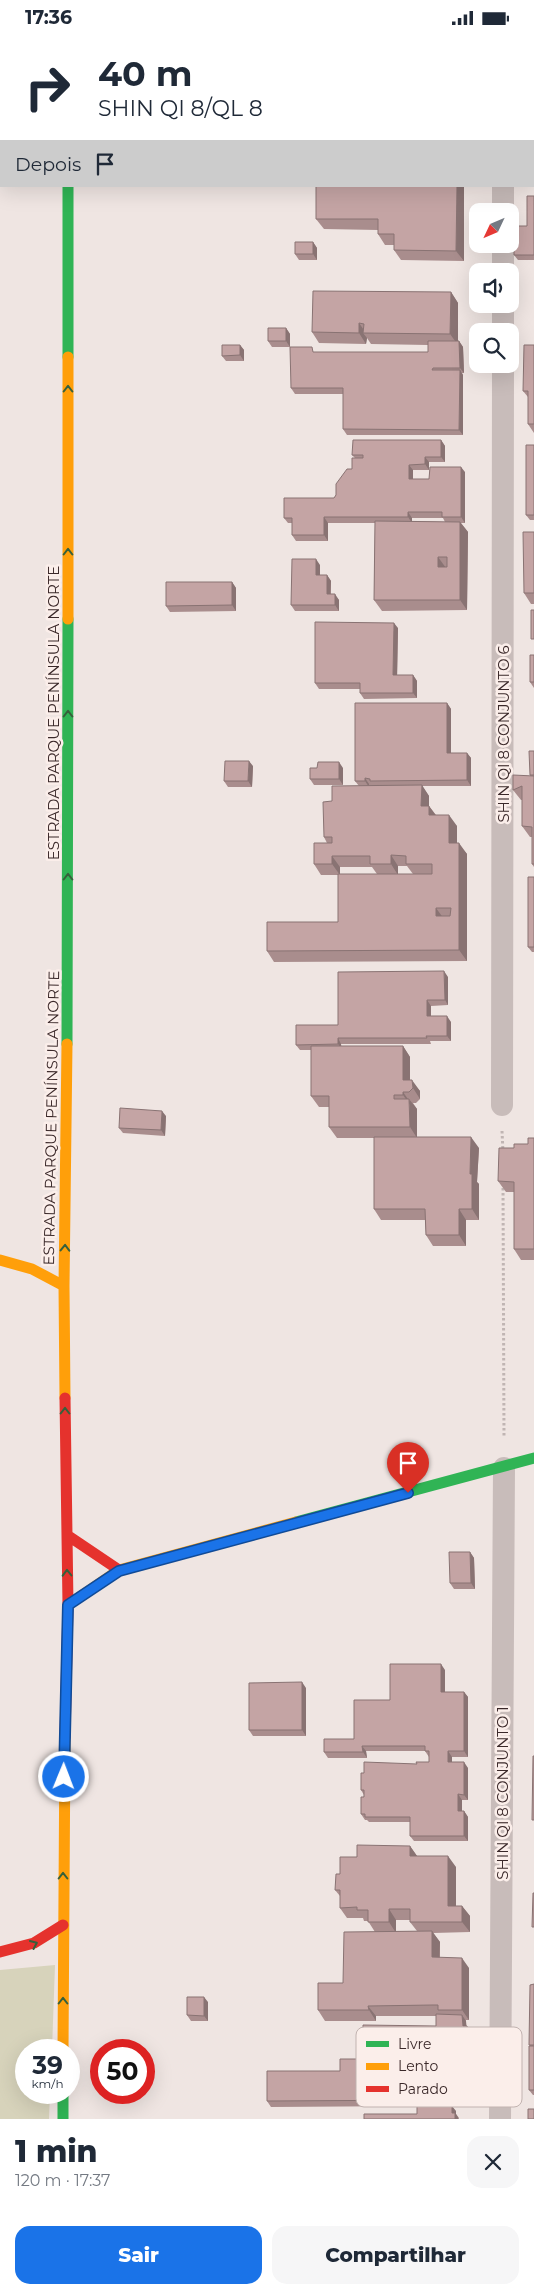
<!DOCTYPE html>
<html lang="pt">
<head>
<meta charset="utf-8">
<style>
	:root { --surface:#fff; --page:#f6f6f7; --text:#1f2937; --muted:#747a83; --accent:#1a73e8 }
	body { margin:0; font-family:Montserrat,sans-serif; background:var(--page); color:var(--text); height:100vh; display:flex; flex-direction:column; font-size:19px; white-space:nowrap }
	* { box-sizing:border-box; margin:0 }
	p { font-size:16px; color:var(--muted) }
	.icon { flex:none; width:28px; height:28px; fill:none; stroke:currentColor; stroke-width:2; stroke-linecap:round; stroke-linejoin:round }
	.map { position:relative; height:2084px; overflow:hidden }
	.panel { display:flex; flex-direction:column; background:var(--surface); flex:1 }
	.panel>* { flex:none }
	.hud { position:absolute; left:0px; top:0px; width:535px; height:152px; box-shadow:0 5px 20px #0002; background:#fff; color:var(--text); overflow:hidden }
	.needle { width:32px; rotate:226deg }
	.buttons { position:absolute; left:469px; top:168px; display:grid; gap:10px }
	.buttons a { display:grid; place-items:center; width:50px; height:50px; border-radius:10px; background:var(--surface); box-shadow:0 5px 20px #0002; font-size:25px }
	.speed { position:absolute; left:15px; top:2004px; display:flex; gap:10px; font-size:25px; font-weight:700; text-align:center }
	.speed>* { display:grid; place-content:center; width:65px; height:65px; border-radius:50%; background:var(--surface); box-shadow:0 5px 20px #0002; line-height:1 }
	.speed small { font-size:12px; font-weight:400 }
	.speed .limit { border:8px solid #d22; background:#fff; color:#111 }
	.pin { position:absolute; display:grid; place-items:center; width:42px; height:42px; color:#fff; margin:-51px -21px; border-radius:50% 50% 50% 0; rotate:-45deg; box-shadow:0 0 5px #0007 }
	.pin .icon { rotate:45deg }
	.me { position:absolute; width:55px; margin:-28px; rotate:1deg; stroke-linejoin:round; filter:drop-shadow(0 0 4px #0008) }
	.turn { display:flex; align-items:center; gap:18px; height:105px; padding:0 15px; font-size:22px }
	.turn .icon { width:65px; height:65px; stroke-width:2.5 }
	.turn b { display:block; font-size:35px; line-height:42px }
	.then { display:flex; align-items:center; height:48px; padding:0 15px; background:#0003; gap:10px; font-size:19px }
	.round { display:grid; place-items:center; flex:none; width:52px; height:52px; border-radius:15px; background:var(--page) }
	.summary { display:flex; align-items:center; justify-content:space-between; height:85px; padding:0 15px }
	h1 { font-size:30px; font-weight:800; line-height:38px }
	.action { display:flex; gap:10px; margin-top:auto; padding:10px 15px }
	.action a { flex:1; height:58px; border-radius:15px; background:var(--accent); color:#fff; font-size:20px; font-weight:800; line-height:58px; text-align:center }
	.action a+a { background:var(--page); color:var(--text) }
	.status { display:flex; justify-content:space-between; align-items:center; height:35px; padding:0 25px; background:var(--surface); direction:ltr }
	.status svg { height:14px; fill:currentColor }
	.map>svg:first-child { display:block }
	.green { fill:#d7d3bb }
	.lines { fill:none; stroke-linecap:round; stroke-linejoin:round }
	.path { stroke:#c0b5b3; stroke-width:3; stroke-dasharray:2.5 2.5; stroke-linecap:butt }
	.street { stroke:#c8bcba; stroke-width:22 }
	.fast { stroke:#30b455; stroke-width:11 }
	.slow { stroke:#ff9f0a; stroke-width:11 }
	.jam { stroke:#e5322d; stroke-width:11 }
	.wall { fill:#a98d8d; fill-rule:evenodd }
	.shaded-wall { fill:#897373 }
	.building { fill:#c4a4a4; stroke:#897373; fill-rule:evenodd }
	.oneway { stroke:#36603b }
	.route-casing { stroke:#114b97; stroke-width:12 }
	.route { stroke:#1a73e8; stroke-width:9 }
	.labels { text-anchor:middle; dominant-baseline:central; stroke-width:5; stroke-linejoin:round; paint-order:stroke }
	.street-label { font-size:15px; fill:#3a2829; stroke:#fbeeea }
	.key { fill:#fbeeea; stroke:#c1b3b0; stroke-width:1 }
	.key-label { font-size:14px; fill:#3a2829 }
</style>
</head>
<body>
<div class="status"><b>17:36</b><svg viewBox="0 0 49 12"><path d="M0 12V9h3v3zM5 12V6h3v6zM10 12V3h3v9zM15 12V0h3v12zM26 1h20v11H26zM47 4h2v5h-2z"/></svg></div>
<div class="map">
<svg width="534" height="2084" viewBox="0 0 534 2084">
	<rect width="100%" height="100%" fill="#efe5e2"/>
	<path class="green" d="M55 1930 52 2015H26V2058H50L49 2084H0V1935Z"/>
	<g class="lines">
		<path class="path" d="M502 1096 503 1117
			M503 1148 504 1402"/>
		<path class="street" d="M502 0V1
			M503 176V151
			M503 236V209
			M503 296V269
			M502 1070 503 329
			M500 2084 504 1433"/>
		<path class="fast" d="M68 151V322
			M67 1009 68 584
			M296 1487 534 1423
			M63 2058V2084"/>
		<path class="slow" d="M68 0V1
			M68 322V584
			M0 1225 32 1234 64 1251
			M65 1363 64 1251 67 1009
			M68 1570 119 1535 296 1487
			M63 2015 65 1702"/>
		<path class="jam" d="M65 1363 68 1570 65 1702
			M67 1500 119 1535
			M0 1917 34 1908 63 1890"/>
	</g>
	<path class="wall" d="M316 151H464V226L401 225 394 215V210H385L378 199V195L324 194 316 184Z
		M534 161V225H518L514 220 527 191Z
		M313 207 317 213V225H299L295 219Z
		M451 257 458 268V306H459L463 312 464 338H462L463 340V400H347L343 394V359H295L291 353 315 317H428V310L371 309 367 303 366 309 319 308 312 297Z
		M286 293 290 299V312H272L268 306Z
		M240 310 244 315V326H226L222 321Z
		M534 310V398L528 389V362L523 356Z
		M441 405 445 411V427H429V435H413V444H429L465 437V488H461L468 497 467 575 382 576 374 565 375 488H328V506H296L292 500V488H288L284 483 334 463 336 460 352 434 355 423 352 420ZM412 483H443L445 487 412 486Z
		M534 410V485H530L526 480Z
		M534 497V569H531L524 558Z
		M320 530V540H327L331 546V559L339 565V576H295L291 570Z
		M232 547 236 553V576L170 577 166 571Z
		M398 593 397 640H413L417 646V663L364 664 360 658V654H319L315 648Z
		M534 620V653L530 647Z
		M447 668 451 674V718H467L471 723V751H422L429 761V771L436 780 457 791V808L467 819V926L274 927 267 916 338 887V840H321L314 829 327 808 324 802 332 766 359 751 355 746ZM398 831H407L413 839H398ZM340 832H372L377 839H340Z
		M534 716V832L532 829V802H530L522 791V765H521L513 755 530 741Z
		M253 731 252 752H228L224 746Z
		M317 733H343V750H314L310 744Z
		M534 842V917H532L528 912Z
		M448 942V970L431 971V981L451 987V1006H430L431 1009H341V1011H403L410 1022V1045L420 1056V1064L416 1068H413L417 1074V1102L479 1113 477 1147 479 1149V1185H466V1211H433L426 1200 425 1185H381L374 1174V1103H337L329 1092V1072H319L311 1061V1015H300L296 1010 338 990Z
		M166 1081 165 1101 123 1098 119 1093Z
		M534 1103V1225H521L514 1214V1157H506L498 1146 514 1113 528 1109Z
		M470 1517 474 1523 475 1554H454L450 1548Z
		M445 1635V1657H464L468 1662V1722H452V1727L468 1733V1765H462V1776H464L468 1782V1806H414L410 1801V1787H369L367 1785H365L361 1779 364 1760 361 1755 364 1738 429 1727V1722L425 1716H366L367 1723H328L324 1717 354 1704 390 1665Z
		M306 1653V1701H253L249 1695Z
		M410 1811 417 1821 456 1832V1871H462L470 1881V1897L433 1898 440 1907V1923L469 1933V1985H466V1991L471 1996V2034H442V2071L456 2076V2079L459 2083 417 2079V2071L271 2072 267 2066 340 2036 363 2024 436 1991V1981H376V1986H325L318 1975 343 1948 375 1897 368 1886H364L363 1883H347L340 1873V1861L335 1855 340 1839 357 1822ZM396 1885H410V1887L417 1896H396Z
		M534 1949V2060H533L529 2055 530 2011 529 2010Z
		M208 1967V1986H191L187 1980Z"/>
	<path class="shaded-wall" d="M457 151H464V226L456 216Z
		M313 207 317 213V225L313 219Z
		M451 257 458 268V310L450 299Z
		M359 288 366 298H363L367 303 366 309 359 298Z
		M286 293 290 299V312L286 306Z
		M459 306 463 312 464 338 460 333Z
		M240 310 244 315V326L240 320Z
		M460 335 463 340V400L459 395Z
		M441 405 445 411V427L441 422Z
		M425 422 429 427V435L425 429Z
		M409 430 413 435V450L409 444Z
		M461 432 465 437V488L461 482Z
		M408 477 412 483V488L408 482Z
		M324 482 328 488V506L324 500Z
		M460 487 468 497 467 575 460 565Z
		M438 522 446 533 438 532Z
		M316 524 320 530V545L316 540Z
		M327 540 331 546 330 565 327 559Z
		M232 547 236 553V576L232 570Z
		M335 559 339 565V576L335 570Z
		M394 588 398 593 397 646 393 640Z
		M413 640 417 646V663L413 658Z
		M447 668 451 674V723L447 718Z
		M467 718 471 723V751L467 745Z
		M249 726 253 731 252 752 248 746Z
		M339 727 343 733V750L339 744Z
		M365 743 369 749V752L365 746Z
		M422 750 429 761V782L421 771Z
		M429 771 437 782 429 780Z
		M449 780 457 791V819L449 808Z
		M459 808 467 819V926L459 915Z
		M391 820 398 831V840L391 829Z
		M332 821 340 832V840L332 829Z
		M436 873 444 884 436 881Z
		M444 936 448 942V970L445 965Z
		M427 965 431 971V987L427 981Z
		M447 981 451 987V1006L447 1001Z
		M338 1003 341 1009 342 1015 338 1009Z
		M403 1011 410 1022V1056L403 1045Z
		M412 1045 420 1056V1064L413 1053Z
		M403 1057 410 1067 409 1064 417 1074V1103L410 1092V1070L403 1060Z
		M162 1076 166 1081 165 1101 161 1095Z
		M471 1102 479 1113 477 1147 479 1149V1185L472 1174 470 1139Z
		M459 1174 466 1185V1211L459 1200Z
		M470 1517 474 1523 475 1554 471 1548Z
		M441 1629 445 1635V1662L441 1657Z
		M302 1647 306 1653V1701L302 1695Z
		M464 1657 468 1662V1722L464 1716Z
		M362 1711 366 1716 367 1723 363 1717Z
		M448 1716 452 1722V1733L448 1727Z
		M464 1727 468 1733V1765L464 1760Z
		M458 1759 462 1765V1782L458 1776Z
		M464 1776 468 1782V1806L464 1801Z
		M410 1811 417 1821H410Z
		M448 1821 456 1832V1882L448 1871Z
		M462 1871 470 1881V1897L462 1887Z
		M389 1874 396 1885V1898L389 1887Z
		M432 1896 440 1907 439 1933 432 1922Z
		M462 1923 469 1933V1985L462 1975Z
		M204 1962 208 1967V1986L204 1981Z
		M368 1971 376 1981V1986L369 1975Z
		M462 1980 466 1986 467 1996 463 1991Z
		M467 1991 471 1996V2034L467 2028Z
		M438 2028 442 2034V2071L438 2065Z
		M452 2071 456 2076V2079L459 2084H455L452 2078Z"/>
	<path class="building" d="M522 0H534V21V1H522Z
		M316 151H457L456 216 394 215V199H378V184H316Z
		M527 161H534V220H514V191H527Z
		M295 207H313V219H295Z
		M313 256 451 257 450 299 363 298 364 289 359 288V298L312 297Z
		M268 293H286V306H268Z
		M428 306H459L460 333H433L432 335H460L459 395 343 394V353H291L290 312H312L313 317H428Z
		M222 310H240V320L222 321Z
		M524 310H534V389H528V356H523Z
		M353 405H441V422H425V429L409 430V444H429L430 432H461V482H442V477H408V482H324V500H292V483H284V463H334L336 460V449L347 434H352V423H363V420H352Z
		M526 410H534V480H526Z
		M375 486 460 487V565H374ZM438 522H447V532H438Z
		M523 497H534V558H524Z
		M292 524H316V540H327V559H335V570H291Z
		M166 547H232V570L166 571Z
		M531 575H534V604H531Z
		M315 587 394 588 393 640H413V658H360V648H315Z
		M530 620H534V647H530Z
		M355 668H447V718H467V745L370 746V744L365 743V746H355Z
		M529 716H534V740H530Z
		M225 726H249L248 746H224Z
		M318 727H339V744H310V733H317Z
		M513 740 534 741V829H532V792L522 791V751L513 755Z
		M422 750 421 771H429V780H449V808H459V915L267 916V887H338V839H432V829H406V821L391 820V829H370V821H332V829H314V808H332V802H324L323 767 332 766V751ZM436 873H451L450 881H436Z
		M528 842H534V912H528Z
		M444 936 445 965H427V981H447V1001H426L427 1003H338V1009L296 1010V990H338V937Z
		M311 1011H403V1045H412L413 1053 409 1057H403V1060H394V1064H409L410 1092H329V1061H311Z
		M120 1073 162 1076 161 1095 119 1093Z
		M374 1102H471L470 1139H472V1174H459V1200H426L425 1174H374Z
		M528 1103H534V1214H514V1147L498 1146 499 1113H514V1109H528Z
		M449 1517H470L471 1548H450Z
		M390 1629H441V1657H464V1716H448V1727H464V1760L458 1759V1776H464V1801H410V1782H365V1779H361V1762H364V1755H361V1738H364V1727L417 1729 416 1727H429V1716H425V1711H362L363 1717H324V1704H354V1665H390Z
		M302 1647V1695H249V1648Z
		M533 1721H534V1785H532Z
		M357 1810 410 1811V1821H448V1871H462V1887H410V1874H389V1887H368V1875H357V1872L340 1873V1855H335L336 1839H340V1822H357Z
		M533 1858H534V1892H532Z
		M432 1896V1922L462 1923V1975H438V1970H432L368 1971 369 1975H318V1948H343L344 1897Z
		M534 1949V2010H529L530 1950Z
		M187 1962H204V1981L187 1980Z
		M436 1979 462 1980 463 1991H467V2028H438V2065L267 2066V2036H340V2024H363V1990L436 1991Z
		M529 2011H534V2055H529Z
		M417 2071H452V2078H455V2084H364V2079H417Z
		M528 2074H534V2084H528Z"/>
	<defs><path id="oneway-chevron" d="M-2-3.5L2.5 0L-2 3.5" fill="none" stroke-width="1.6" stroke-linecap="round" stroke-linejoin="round" transform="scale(1.25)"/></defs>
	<g class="oneway">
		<use href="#oneway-chevron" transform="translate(68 354) rotate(-90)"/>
		<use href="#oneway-chevron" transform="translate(68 517) rotate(-90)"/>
		<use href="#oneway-chevron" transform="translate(68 679) rotate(-90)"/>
		<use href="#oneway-chevron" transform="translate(68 842) rotate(-90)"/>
		<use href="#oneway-chevron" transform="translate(65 1213) rotate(-89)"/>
		<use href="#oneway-chevron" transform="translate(65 1376) rotate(-90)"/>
		<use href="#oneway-chevron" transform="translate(67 1538) rotate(-91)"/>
		<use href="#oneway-chevron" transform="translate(63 1841) rotate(-90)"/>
		<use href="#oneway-chevron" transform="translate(34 1909) rotate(-24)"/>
		<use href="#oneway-chevron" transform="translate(63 1966) rotate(-90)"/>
	</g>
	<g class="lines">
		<defs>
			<path id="route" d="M64 1742 68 1570 119 1536 408 1458"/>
		</defs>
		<use href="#route" class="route-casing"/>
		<use href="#route" class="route"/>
	</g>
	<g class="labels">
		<g class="street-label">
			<text transform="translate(53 678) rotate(-90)">ESTRADA PARQUE PENÍNSULA NORTE</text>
			<text transform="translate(503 699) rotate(-90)">SHIN QI 8 CONJUNTO 6</text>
			<text transform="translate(51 1083) rotate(-89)">ESTRADA PARQUE PENÍNSULA NORTE</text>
			<text transform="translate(502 1758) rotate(-90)">SHIN QI 8 CONJUNTO 1</text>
		</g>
	</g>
	<rect x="356" y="1992" width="166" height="80" rx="8" class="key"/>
	<rect x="366" y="2006" width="23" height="6" fill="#30b455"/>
	<rect x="366" y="2028" width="23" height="7" fill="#ff9f0a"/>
	<rect x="366" y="2051" width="23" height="6" fill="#e5322d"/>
	<g class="key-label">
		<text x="398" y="2014">Livre</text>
		<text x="398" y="2036">Lento</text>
		<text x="398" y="2059">Parado</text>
	</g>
</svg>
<div class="buttons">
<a><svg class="needle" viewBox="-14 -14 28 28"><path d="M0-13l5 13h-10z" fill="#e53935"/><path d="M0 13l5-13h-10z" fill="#747a83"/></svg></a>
<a><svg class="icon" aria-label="sound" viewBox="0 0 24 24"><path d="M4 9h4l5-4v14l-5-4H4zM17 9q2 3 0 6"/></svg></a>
<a><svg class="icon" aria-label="search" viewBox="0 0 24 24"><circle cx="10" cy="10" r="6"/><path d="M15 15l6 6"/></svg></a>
</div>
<div class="speed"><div>39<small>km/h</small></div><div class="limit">50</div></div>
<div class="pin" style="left:408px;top:1458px;background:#d93025"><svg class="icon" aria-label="arrive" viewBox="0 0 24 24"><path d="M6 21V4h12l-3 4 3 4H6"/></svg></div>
<svg class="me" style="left:64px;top:1742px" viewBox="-20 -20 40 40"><circle r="17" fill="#1a73e8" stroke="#fff" stroke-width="3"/><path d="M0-11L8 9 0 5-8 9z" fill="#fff"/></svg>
<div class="hud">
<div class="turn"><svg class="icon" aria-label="right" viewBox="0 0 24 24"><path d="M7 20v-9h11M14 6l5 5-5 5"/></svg><div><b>40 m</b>SHIN QI 8/QL 8</div></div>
<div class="then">Depois<svg class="icon" aria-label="arrive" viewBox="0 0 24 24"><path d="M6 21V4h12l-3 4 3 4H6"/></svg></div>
</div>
</div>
<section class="panel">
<div class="summary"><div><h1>1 min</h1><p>120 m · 17:37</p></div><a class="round"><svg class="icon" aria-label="close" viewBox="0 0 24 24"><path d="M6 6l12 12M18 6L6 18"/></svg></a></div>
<div class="action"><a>Sair</a><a>Compartilhar</a></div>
</section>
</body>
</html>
